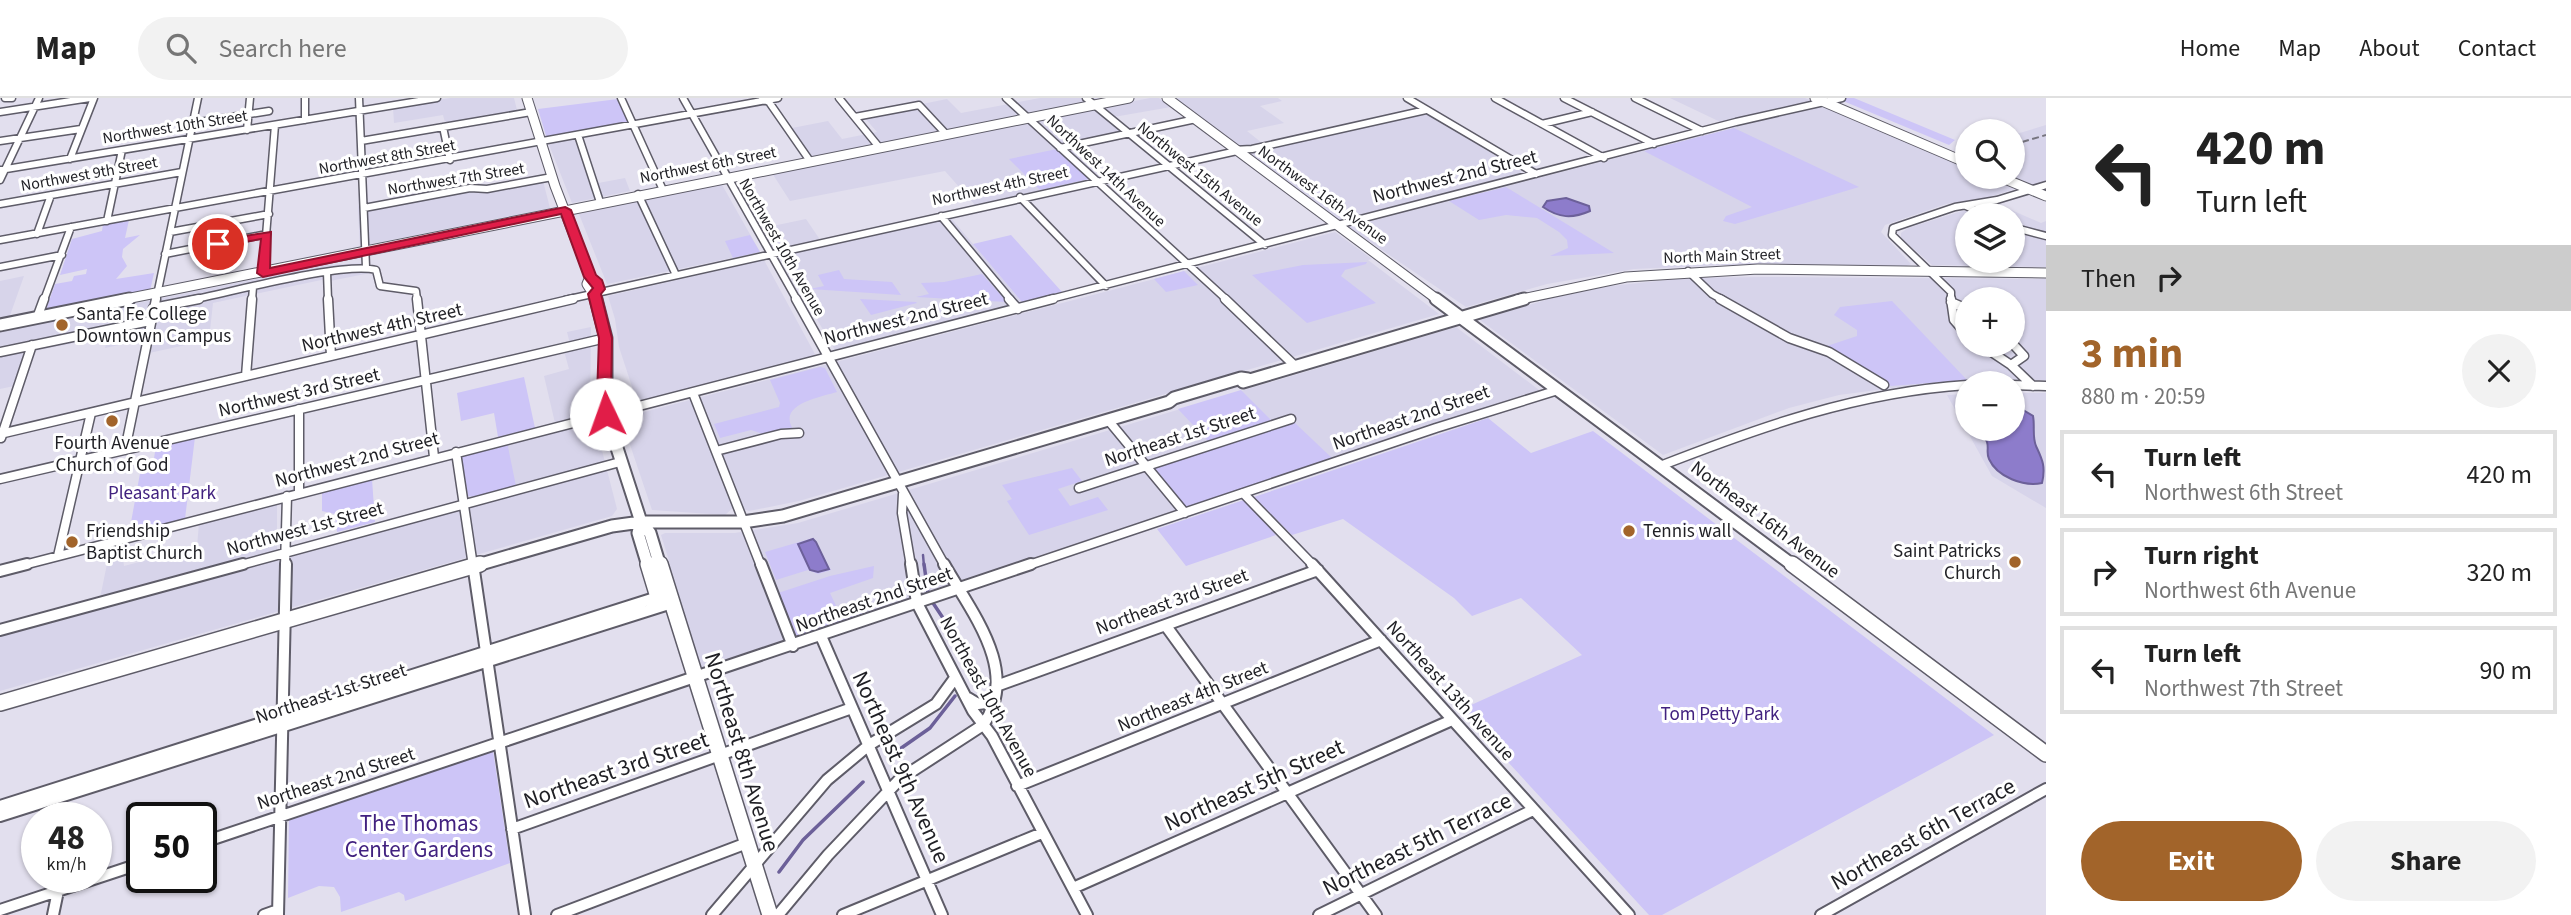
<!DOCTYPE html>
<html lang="en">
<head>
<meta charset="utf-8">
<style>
	:root { --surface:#fff; --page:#f2f2f2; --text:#222; --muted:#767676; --line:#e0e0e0; --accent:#a2642a }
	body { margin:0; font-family:"Source Sans 3",sans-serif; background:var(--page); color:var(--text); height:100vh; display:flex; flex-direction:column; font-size:26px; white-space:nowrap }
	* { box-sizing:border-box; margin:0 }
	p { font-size:23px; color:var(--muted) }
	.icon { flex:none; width:38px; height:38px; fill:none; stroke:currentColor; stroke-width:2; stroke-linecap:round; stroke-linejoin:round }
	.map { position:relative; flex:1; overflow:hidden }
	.details { display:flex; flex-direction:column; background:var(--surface); width:525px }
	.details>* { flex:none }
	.guide { background:#fff; color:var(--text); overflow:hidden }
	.tools { position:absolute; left:1955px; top:21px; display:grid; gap:14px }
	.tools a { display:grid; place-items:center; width:70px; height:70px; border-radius:50%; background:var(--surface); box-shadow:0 2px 5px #0004; font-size:35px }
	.speed { position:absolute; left:21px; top:704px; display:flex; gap:14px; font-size:35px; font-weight:700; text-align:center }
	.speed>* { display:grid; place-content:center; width:91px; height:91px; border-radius:50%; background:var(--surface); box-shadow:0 2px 5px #0004; line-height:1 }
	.speed small { font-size:18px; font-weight:400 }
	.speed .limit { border:4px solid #111; border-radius:10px; background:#fff; color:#111 }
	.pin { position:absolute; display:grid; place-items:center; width:60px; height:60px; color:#fff; margin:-30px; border:4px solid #fff; border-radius:50%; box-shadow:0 2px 7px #0007 }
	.me { position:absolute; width:77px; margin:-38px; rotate:357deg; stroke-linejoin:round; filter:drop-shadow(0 0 5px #0008) }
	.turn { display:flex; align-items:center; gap:24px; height:147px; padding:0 35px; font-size:32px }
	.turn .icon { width:91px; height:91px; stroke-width:2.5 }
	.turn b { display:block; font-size:49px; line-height:60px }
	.then { display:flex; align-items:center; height:66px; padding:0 35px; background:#0003; gap:14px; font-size:26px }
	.round { display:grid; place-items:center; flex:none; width:74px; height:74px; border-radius:37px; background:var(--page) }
	.headline { display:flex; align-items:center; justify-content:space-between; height:119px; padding:0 35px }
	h1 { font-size:42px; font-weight:700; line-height:52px; color:var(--accent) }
	.primary-button { display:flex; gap:14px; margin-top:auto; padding:14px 35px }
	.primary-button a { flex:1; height:80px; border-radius:42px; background:var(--accent); color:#fff; font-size:28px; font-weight:700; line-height:80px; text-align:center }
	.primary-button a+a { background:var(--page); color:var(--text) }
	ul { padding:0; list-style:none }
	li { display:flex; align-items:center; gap:21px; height:88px; margin:0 14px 10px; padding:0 21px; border:4px solid var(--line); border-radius:0px }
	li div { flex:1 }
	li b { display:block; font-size:26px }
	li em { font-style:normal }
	header { display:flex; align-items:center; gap:42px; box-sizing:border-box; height:98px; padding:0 35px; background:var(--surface); border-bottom:2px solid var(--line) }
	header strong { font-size:33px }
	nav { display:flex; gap:38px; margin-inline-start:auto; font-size:24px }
	.search { width:490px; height:63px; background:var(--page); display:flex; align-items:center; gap:18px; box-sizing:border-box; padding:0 24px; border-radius:38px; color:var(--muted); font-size:26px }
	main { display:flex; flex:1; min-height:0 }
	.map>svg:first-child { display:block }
	.built { fill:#d7d4ea; fill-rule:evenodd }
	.green { fill:#cdc5f7 }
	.water { fill:#8d7ccb; stroke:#6c6099; stroke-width:2 }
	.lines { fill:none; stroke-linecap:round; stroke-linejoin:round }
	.stream-far1 { stroke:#6c6099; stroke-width:2.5 }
	.stream { stroke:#6c6099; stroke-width:3.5 }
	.street-far2-casing { stroke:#5e5c68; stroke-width:9 }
	.street-far1-casing { stroke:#5e5c68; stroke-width:11 }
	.street-casing { stroke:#5e5c68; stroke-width:14 }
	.secondary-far2-casing { stroke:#5e5c68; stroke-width:11 }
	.secondary-far1-casing { stroke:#5e5c68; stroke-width:15 }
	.secondary-casing { stroke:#5e5c68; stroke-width:18 }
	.street-far2 { stroke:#fff; stroke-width:6 }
	.street-far1 { stroke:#fff; stroke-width:8 }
	.street { stroke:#fff; stroke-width:10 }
	.secondary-far2 { stroke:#fff; stroke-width:9 }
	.secondary-far1 { stroke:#fff; stroke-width:11 }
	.secondary { stroke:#fff; stroke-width:15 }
	.rail { stroke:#76747e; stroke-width:2; stroke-dasharray:7 3.5; stroke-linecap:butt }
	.route { fill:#e11d48; stroke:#92132f; stroke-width:2 }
	.poi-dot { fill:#a2642a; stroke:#fff; stroke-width:2.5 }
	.labels { text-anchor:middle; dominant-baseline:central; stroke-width:6; stroke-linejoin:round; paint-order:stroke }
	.far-street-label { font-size:16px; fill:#1f1f24; stroke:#fff }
	.street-label { font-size:19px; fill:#1f1f24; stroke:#fff }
	.poi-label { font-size:19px; fill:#1f1f24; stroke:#fff; text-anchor:start }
	.park-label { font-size:19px; fill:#41217f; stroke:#fff }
	.near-street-label { font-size:23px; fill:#1f1f24; stroke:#fff }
	.near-park-label { font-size:23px; fill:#41217f; stroke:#fff }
</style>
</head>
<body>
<header>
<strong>Map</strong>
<div class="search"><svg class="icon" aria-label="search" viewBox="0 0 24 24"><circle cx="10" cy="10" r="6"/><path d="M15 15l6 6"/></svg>Search here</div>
<nav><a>Home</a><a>Map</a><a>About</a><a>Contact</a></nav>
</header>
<main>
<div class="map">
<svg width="2046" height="817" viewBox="0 0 2046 817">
	<rect width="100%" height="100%" fill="#e2dfee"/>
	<path class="built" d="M450 0H514L518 16 446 28 443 17 394 25 393 9Z
		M1040 0H1106L812 59 792 30 828 23 842 41 877 34 864 19 922 6 947 1 961 15Z
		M1150 0H1159L1171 9 1108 20 1127 38 1070 51 1100 79 975 107 945 73 790 103 772 75Z
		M1174 0H1278L1282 3 1260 8 1284 25 1247 33 1262 45 1241 50Z
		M1670 0H1805L1967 69V79H1990L2015 91 1989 99 1946 106 1885 127 1881 134 1911 166 1907 168 1722 167 1634 171 1547 186 1466 209 1348 129 1733 30Z
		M1427 16 1520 72 1521 75 1339 122 1248 55Z
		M2046 27V94L2009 79H2012L2013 37Z
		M575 39 593 86 625 80 630 93 572 105 548 44Z
		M542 79 550 110 371 146 360 153 358 108 456 90H483Z
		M721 85 760 154 607 186 579 116Z
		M2000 107 2041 125 2046 123V169L1932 167 1901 140V135L1908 130 1962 113ZM1967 117H2012V163H1967Z
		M951 120 1022 204 835 252 763 130 806 121 825 149Z
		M1335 134 1372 161 1368 162 1439 216 799 403 749 413 735 408 725 417 652 412 621 320Z
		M764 162 816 258 637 304 619 249 615 221 608 198Z
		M369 165 370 175 330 183 326 181 213 205 209 242 149 255 152 240 105 250 108 238 25 255 14 288 0 291V233L325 167Z
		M24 178 8 223 0 225V183Z
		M1764 179 2046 181V282L1938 284 1839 297 1789 310 1663 357 1480 222 1549 201 1611 188 1686 180ZM1967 201H2012V247H1967Z
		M591 229 590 306 617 411 612 418 0 593V527L100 500 107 466 123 461 124 468 197 449 199 425 277 405V463L471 409 463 356 552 333 555 325 544 278 569 271 564 253 570 246 567 234Z
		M1456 229 1539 292 700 570 668 467 670 466 661 437 665 435H735L798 425Z
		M2013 295H2046V410L1992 378 1947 297 1967 296V331H2012Z"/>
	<path class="green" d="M1836 0H1854L1955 42 1949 47Z
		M618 1 629 25 547 41 538 11Z
		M1734 30 1859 89 1735 126 1723 123 1726 118 1752 109 1644 53Z
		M1057 51 1089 81 1040 92 1009 61Z
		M1506 89 1614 155 1550 158 1568 150 1567 142 1559 134 1537 120 1506 117 1479 122 1449 103Z
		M129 122 125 140 140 137 123 151 122 159 127 168 116 181 154 175 150 193 46 212 55 186 72 183 74 178 86 176 87 171 60 177 72 141 102 133 103 126Z
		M750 137 760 154 733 160 725 143Z
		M1011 137 1062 194 1022 204 973 146Z
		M1367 164 1366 166 1345 172 1341 178 1376 205 1307 225 1252 177 1303 167Z
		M839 172 844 181 892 184 901 197 810 191 824 188 818 177Z
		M1184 173 1198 187 1166 194 1154 181Z
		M982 176 1007 204 916 199 929 196 921 185 944 184Z
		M860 201 916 204 917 205 871 217Z
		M1892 203 1967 282 1891 288 1824 249 1857 238V232L1834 217 1840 209Z
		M820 269 825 270 837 294C821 299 777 306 793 331L763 336 751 332 720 340 714 326 779 309 780 305 770 282Z
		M524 279 535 330 498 339 494 315 461 323 457 295Z
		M1241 292 1273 324 1209 344 1178 311Z
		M1488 320 1531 355 1593 333 1994 637 1662 817H1649L1460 612 1582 557 1521 500 1472 518 1454 500 1343 421 1292 437 1254 399Z
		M1294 324 1332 360 1186 409 1152 369Z
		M195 339 185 421 129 435 141 370 153 366 156 348Z
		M507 344 516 388 476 399 468 398 461 357Z
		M1072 370 1082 383 1058 391 1070 408 1098 399 1108 412 1029 437 1007 403 1012 401 1002 387Z
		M372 381 375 424 337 434 335 416 322 413V394Z
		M1244 402 1276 437 1186 468 1157 431Z
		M813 440 831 472 818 476 808 472 776 482 765 454Z
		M874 468 873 480 830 495 840 516 865 507V516L795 539 778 495 830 478Z
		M493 653 510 765 405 803 404 797 399 794 341 814 340 799 334 789 319 788 288 800 289 722Z"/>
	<path class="water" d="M1566 100 1589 108 1590 113C1572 121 1559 120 1543 109L1547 103Z
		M2013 306 2033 318C2035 328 2032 338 2036 348 2042 361 2046 368 2042 385 2024 389 1997 379 1989 361 1986 355 1989 350 1987 344 1986 340 1980 334 1977 331H2012Z
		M813 441 816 444 829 471 818 474 810 472 798 446Z"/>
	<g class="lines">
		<path class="stream-far1" d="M923 457 924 468"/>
		<path class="stream" d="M924 466 928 495
			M933 505 951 532 954 546 969 565 971 576
			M897 653 930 630 955 598
			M779 774 803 742 863 684"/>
		<defs>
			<path id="street-far2" d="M5 0H12
				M305 0V22
				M359 0 366 169
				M621 0 663 92
				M683 0 797 202
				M839 0 879 49
				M1006 0 1227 202
				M1086 0 1265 147
				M1407 0 1536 76
				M1495 0 1604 60
				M1564 0 1654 46
				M1635 0 1702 33
				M762 1 769 4 810 63
				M0 14 90 0
				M855 19 919 7 946 36
				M193 25 269 13
				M1542 26 1592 14
				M443 29 450 62
				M247 32 250 0
				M578 37 600 104
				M0 43 81 31
				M361 43 531 14
				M1060 50 1196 21
				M1233 52 1252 51 1426 12
				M70 61 94 0
				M0 72 437 0
				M0 82 39 0
				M638 96 676 177
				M1020 99 1106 188
				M0 106 182 74
				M1966 108 1986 117
				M364 110 470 90 487 91 552 79
				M941 118 1011 202
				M107 123 122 52
				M2012 129 2046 138
				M170 134 269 116
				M37 136 51 97
				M0 142 778 0
				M165 156 267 136
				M0 169 62 157
				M1688 173 1712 196 1723 202
				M327 174 328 202
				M263 175 275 27
				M44 202 71 129
				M156 202 198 0
				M190 202C228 195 345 163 376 172L380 188 416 193 417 202
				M252 202 253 189
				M565 202 1237 53
				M1047 202 1736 24 1842 0
				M1951 202V194L1892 137 1893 130 1955 109 1997 102 2046 87"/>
			<path id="street-far1" d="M328 201 331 258
				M417 201 434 359
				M796 201 945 468
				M1009 201 1018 211
				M1225 201 1294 267
				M1720 201 1789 240 1829 254 1884 287
				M1951 201 1954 222 1967 237
				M1951 204 1967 211
				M153 210 199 201
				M37 220 44 201
				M1981 247 2011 267 2033 288
				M0 254 150 223
				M2011 267 2024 258 2012 245
				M246 278 252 201
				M2012 287 2046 288
				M693 295 761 468
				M299 311V395
				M1108 322 1185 415
				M0 336 573 201
				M1 340 32 247
				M125 352 156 201
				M716 353 781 336 799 335
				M456 354 473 468
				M1660 368C1760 329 1858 294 1967 287
				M0 381 606 240
				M1079 390 1291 321
				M1243 395 1314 468
				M903 396 902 415 911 468
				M58 458 91 315
				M20 468 1053 201
				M237 468 620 364
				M285 468 287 398
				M1026 468 1436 330 1558 292"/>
			<path id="street" d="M473 466 525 817
				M761 466 793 548
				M911 466 917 505 973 613 992 638 1087 817
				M1312 466 1629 817
				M0 473 27 466
				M1166 528 1376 817
				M0 532 243 466
				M821 538 942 817
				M999 587 1318 472
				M968 600 978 606 993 604
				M1017 688 1381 542
				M0 708 661 498
				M0 718 672 505
				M512 731 852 610
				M201 745 1031 466
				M1073 790 1452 622
				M0 812 142 765
				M53 817 58 793
				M264 817 278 812
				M278 817 286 466
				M557 817 747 745
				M712 817 827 682 869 647 936 606 955 580
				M778 817 828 757 900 681 983 627C1021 573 971 514 944 466
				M843 817 1042 735
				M1319 817 1533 712
				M1821 817 2046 691"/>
			<path id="secondary-far2" d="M527 0 555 88 590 179 599 191 595 196
				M1167 0 1438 202
				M1815 0 1967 65
				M2000 79 2046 98
				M590 179 587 186 597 202
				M121 202 1129 0
				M1517 202 1626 179 1758 171 2046 175"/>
			<path id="secondary-far1" d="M596 201 606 240V316L641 424 650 435 660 468
				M1436 201 1794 468
				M0 227 129 201
				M1243 284 1524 201
				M641 424 638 435 648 468
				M474 468 612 428 641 424H743L783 418 1169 304 1174 300 1241 280 1248 281"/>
			<path id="secondary" d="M648 466 658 499 672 505
				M660 466 770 817
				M1792 466 2046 656
				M0 605 480 466"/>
		</defs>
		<use href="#street-far2" class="street-far2-casing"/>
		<use href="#street-far1" class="street-far1-casing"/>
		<use href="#street" class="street-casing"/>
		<use href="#secondary-far2" class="secondary-far2-casing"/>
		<use href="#secondary-far1" class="secondary-far1-casing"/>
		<use href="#secondary" class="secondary-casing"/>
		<use href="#street-far2" class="street-far2"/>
		<use href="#street-far1" class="street-far1"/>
		<use href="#street" class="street"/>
		<use href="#secondary-far2" class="secondary-far2"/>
		<use href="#secondary-far1" class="secondary-far1"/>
		<use href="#secondary" class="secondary"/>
		<path class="rail" d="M2012 47 2046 37"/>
	</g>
	<path class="route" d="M565 109 571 112 596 177 602 182 605 191 601 196 612 240 611 299 613 316 606 321 599 316 597 299 599 240 588 196 593 190 584 179 561 116 263 179 257 175 261 141 218 149 212 146 218 142 271 134 270 170Z"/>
	<g class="poi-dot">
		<circle cx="62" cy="227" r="7"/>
		<circle cx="112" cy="323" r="7"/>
		<circle cx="1629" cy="433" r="7"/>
		<circle cx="72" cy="444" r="7"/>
		<circle cx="2015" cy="464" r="7"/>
	</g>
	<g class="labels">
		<g class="far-street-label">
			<text transform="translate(175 29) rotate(-9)">Northwest 10th Street</text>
			<text transform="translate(387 59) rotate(-10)">Northwest 8th Street</text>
			<text transform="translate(708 67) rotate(-11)">Northwest 6th Street</text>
			<text transform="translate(1106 73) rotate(43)">Northwest 14th Avenue</text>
			<text transform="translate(89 76) rotate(-10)">Northwest 9th Street</text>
			<text transform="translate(1200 76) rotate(39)">Northwest 15th Avenue</text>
			<text transform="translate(456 81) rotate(-9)">Northwest 7th Street</text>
			<text transform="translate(1000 88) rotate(-12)">Northwest 4th Street</text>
			<text transform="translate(1323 97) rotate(36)">Northwest 16th Avenue</text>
			<text transform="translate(782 149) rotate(60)">Northwest 10th Avenue</text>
			<text transform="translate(1722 158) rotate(-2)">North Main Street</text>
		</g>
		<g class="street-label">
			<text transform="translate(1455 79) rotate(-14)">Northwest 2nd Street</text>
			<text transform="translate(906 221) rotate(-14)">Northwest 2nd Street</text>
			<text transform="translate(382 230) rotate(-13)">Northwest 4th Street</text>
			<text transform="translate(299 295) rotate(-13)">Northwest 3rd Street</text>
			<text transform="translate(1411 320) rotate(-19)">Northeast 2nd Street</text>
			<text transform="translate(1180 339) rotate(-18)">Northeast 1st Street</text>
			<text transform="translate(357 362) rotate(-15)">Northwest 2nd Street</text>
			<text transform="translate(1765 422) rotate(37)">Northeast 16th Avenue</text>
			<text transform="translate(305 431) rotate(-15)">Northwest 1st Street</text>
			<text transform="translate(874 502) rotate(-19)">Northeast 2nd Street</text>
			<text transform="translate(1172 504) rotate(-20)">Northeast 3rd Street</text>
			<text transform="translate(1450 593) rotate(48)">Northeast 13th Avenue</text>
			<text transform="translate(331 596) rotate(-18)">Northeast 1st Street</text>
			<text transform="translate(988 599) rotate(61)">Northeast 10th Avenue</text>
			<text transform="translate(1193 599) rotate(-22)">Northeast 4th Street</text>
			<text transform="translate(336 681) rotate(-18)">Northeast 2nd Street</text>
		</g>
		<g class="poi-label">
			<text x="76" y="216">Santa Fe College<tspan x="76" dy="22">Downtown Campus</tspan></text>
			<text x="112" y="345" text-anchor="middle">Fourth Avenue<tspan x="112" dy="22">Church of God</tspan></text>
			<text x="86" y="433">Friendship<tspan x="86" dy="22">Baptist Church</tspan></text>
			<text x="1643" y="433">Tennis wall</text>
			<text x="2001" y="453" text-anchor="end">Saint Patricks<tspan x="2001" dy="22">Church</tspan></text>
		</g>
		<g class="park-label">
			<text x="162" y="395">Pleasant Park</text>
			<text x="1720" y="616">Tom Petty Park</text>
		</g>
		<g class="near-street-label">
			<text transform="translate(742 654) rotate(73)">Northeast 8th Avenue</text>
			<text transform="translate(901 669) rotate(66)">Northeast 9th Avenue</text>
			<text transform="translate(616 672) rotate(-19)">Northeast 3rd Street</text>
			<text transform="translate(1254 687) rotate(-24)">Northeast 5th Street</text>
			<text transform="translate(1923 736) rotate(-29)">Northeast 6th Terrace</text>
			<text transform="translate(1417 746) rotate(-26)">Northeast 5th Terrace</text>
		</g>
		<g class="near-park-label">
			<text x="419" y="725">The Thomas<tspan x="419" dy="26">Center Gardens</tspan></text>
		</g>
	</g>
</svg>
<div class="tools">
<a><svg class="icon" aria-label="search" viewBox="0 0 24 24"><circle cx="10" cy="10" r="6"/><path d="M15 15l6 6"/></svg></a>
<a><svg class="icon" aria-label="layers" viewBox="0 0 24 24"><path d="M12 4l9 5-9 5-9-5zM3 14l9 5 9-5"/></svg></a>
<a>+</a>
<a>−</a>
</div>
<div class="speed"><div>48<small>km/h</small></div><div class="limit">50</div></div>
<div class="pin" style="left:218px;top:146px;background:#d93025"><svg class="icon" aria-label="arrive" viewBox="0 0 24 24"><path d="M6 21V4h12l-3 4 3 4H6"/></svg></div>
<svg class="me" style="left:606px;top:316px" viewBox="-20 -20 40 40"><circle r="19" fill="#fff"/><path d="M0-13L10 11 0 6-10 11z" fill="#e11d48"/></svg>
</div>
<section class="details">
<div class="guide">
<div class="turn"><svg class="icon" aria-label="left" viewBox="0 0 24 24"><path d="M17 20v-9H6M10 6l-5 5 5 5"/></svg><div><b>420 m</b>Turn left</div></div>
<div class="then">Then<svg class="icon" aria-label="right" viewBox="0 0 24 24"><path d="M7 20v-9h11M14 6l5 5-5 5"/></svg></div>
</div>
<div class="headline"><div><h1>3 min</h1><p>880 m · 20:59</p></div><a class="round"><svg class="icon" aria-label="close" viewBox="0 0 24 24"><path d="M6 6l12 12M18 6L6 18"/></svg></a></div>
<ul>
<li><svg class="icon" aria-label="left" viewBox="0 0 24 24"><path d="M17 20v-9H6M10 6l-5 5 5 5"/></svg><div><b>Turn left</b><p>Northwest 6th Street</p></div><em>420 m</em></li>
<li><svg class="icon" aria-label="right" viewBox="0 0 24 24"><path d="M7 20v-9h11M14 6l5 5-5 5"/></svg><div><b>Turn right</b><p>Northwest 6th Avenue</p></div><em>320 m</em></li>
<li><svg class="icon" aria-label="left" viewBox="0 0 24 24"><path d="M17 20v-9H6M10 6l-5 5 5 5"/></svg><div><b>Turn left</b><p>Northwest 7th Street</p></div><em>90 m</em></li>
</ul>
<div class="primary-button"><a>Exit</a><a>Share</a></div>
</section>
</main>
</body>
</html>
